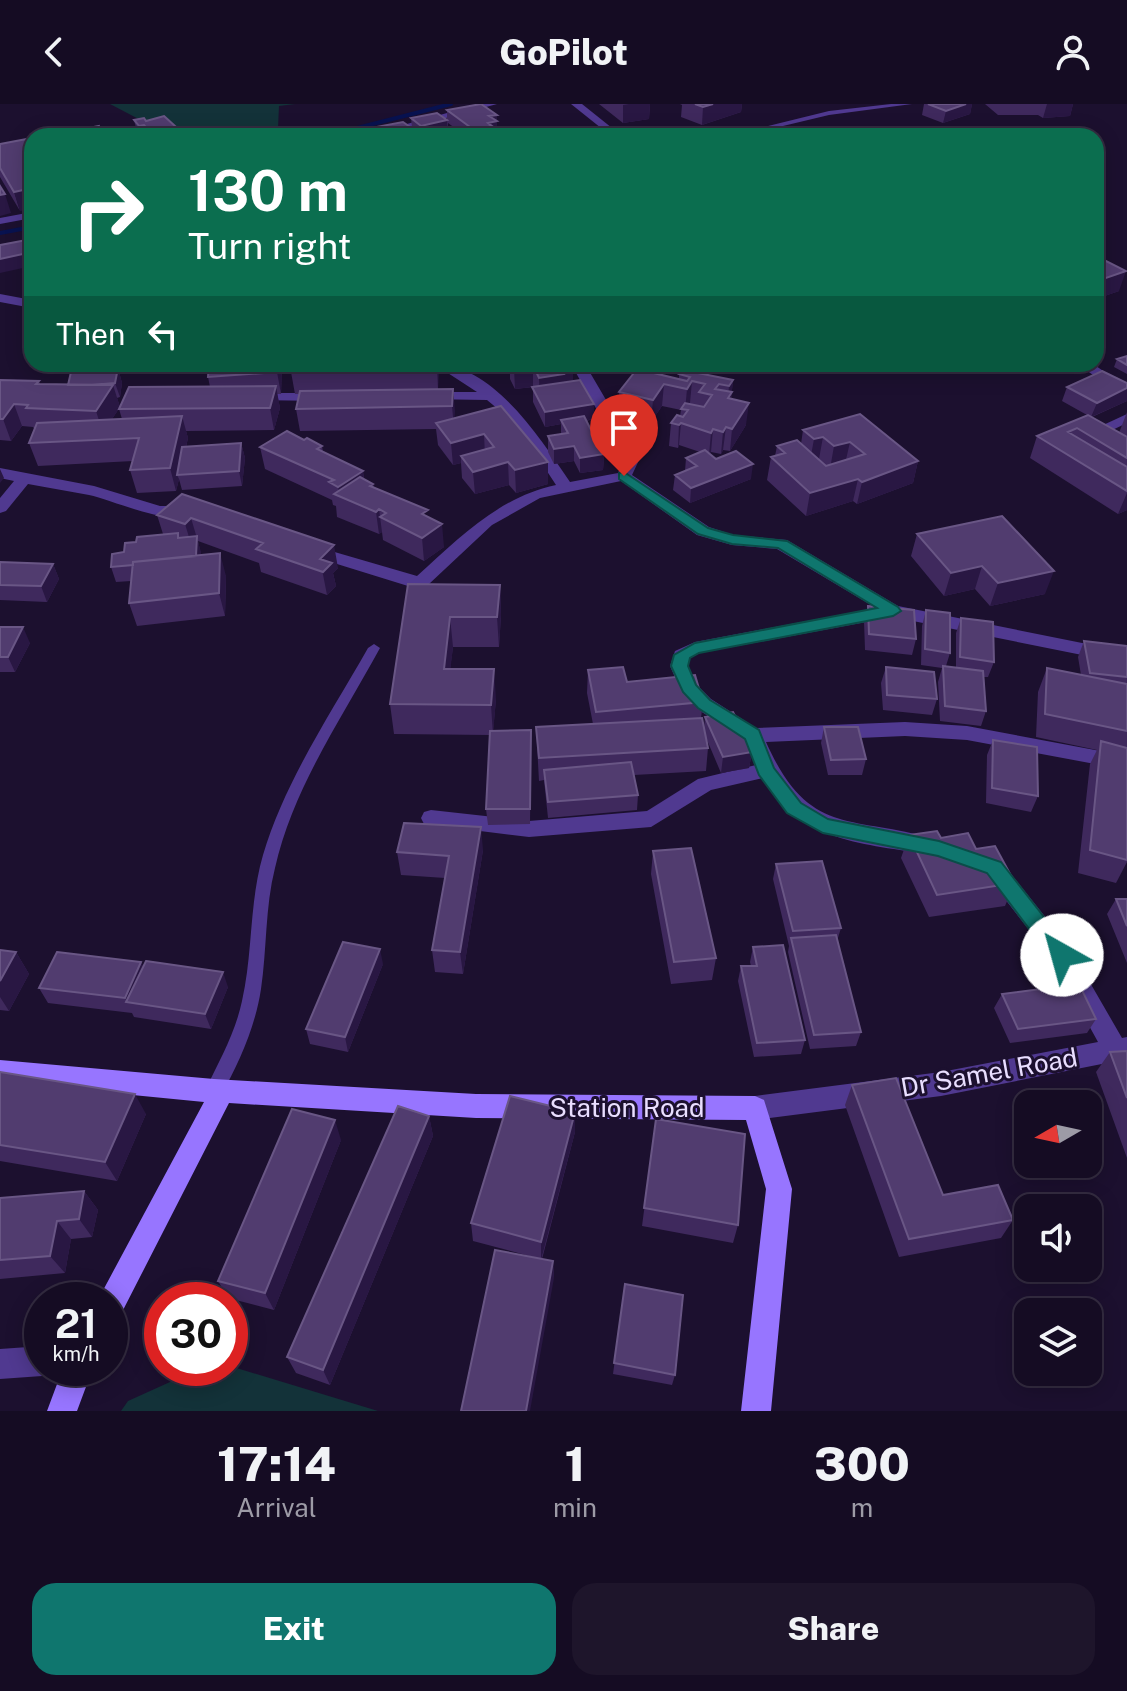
<!DOCTYPE html>
<html lang="en">
<head>
<meta charset="utf-8">
<style>
	:root { --surface:#150c23; --page:#1e152b; --text:#f1f3f6; --muted:#9d9ba6; --line:#342c41; --accent:#0f766e }
	body { margin:0; font-family:"Public Sans",sans-serif; background:var(--page); color:var(--text); height:100vh; display:flex; flex-direction:column; font-size:30px; white-space:nowrap }
	* { box-sizing:border-box; margin:0 }
	p { font-size:26px; color:var(--muted) }
	.icon { flex:none; width:44px; height:44px; fill:none; stroke:currentColor; stroke-width:2; stroke-linecap:round; stroke-linejoin:round }
	.map { position:relative; height:1307px; overflow:hidden }
	.panel { display:flex; flex-direction:column; background:var(--surface); flex:1 }
	.panel>* { flex:none }
	.hud { position:absolute; left:24px; top:24px; width:1080px; height:244px; border-radius:24px; box-shadow:0 4px 20px #0003,0 0 0 2px var(--line); background:#0b6e4f; color:#fff; overflow:hidden }
	.needle { width:52px; rotate:261deg }
	.tools { position:absolute; left:1014px; top:986px; display:grid; gap:16px }
	.tools a { display:grid; place-items:center; width:88px; height:88px; border-radius:16px; background:var(--surface); box-shadow:0 4px 20px #0003,0 0 0 2px var(--line); font-size:40px }
	.speed { position:absolute; left:24px; top:1178px; display:flex; gap:16px; font-size:40px; font-weight:700; text-align:center }
	.speed>* { display:grid; place-content:center; width:104px; height:104px; border-radius:50%; background:var(--surface); box-shadow:0 4px 20px #0003,0 0 0 2px var(--line); line-height:1 }
	.speed small { font-size:20px; font-weight:400 }
	.speed .limit { border:12px solid #d22; background:#fff; color:#111 }
	.pin { position:absolute; display:grid; place-items:center; width:68px; height:68px; color:#fff; margin:-82px -34px; border-radius:50% 50% 50% 0; rotate:-45deg; box-shadow:0 0 8px #0007 }
	.pin .icon { rotate:45deg }
	.me { position:absolute; width:88px; margin:-44px; rotate:322deg; stroke-linejoin:round; filter:drop-shadow(0 0 6px #0008) }
	.turn { display:flex; align-items:center; gap:28px; height:168px; padding:0 32px; font-size:36px }
	.turn .icon { width:104px; height:104px; stroke-width:2.5 }
	.turn b { display:block; font-size:56px; line-height:68px }
	.then { display:flex; align-items:center; height:76px; padding:0 32px; background:#0003; gap:16px; font-size:30px }
	.eta { display:flex; justify-content:space-evenly; align-items:center; height:136px; text-align:center }
	.eta b { font-size:48px; font-weight:800; line-height:56px }
	.button { display:flex; gap:16px; margin-top:auto; padding:16px 32px }
	.button a { flex:1; height:92px; border-radius:24px; background:var(--accent); color:#fff; font-size:32px; font-weight:800; line-height:92px; text-align:center }
	.button a+a { background:var(--page); color:var(--text) }
	header { display:flex; justify-content:space-between; align-items:center; height:104px; padding:0 32px; background:var(--surface); font-size:36px; font-weight:800 }
	.map>svg:first-child { display:block }
	.green { fill:#133239 }
	.lines { fill:none; stroke-linecap:round; stroke-linejoin:round }
	.stream { stroke:#081250; stroke-width:4 }
	.lane { fill:#503990; fill-rule:evenodd }
	.street { fill:#503990; fill-rule:evenodd }
	.secondary { fill:#9775ff; fill-rule:evenodd }
	.wall { fill:#3f295d }
	.shaded-wall { fill:#291743 }
	.building { fill:#513c6f; stroke:#695685; stroke-width:2 }
	.route { fill:#0f766e; stroke:#0a4d48; stroke-width:2 }
	.labels { text-anchor:middle; dominant-baseline:central; stroke-width:6; stroke-linejoin:round; paint-order:stroke }
	.near-street-label { font-size:26px; fill:#e9deff; stroke:#1c102f }
</style>
</head>
<body>
<header><svg class="icon" aria-label="back" viewBox="0 0 24 24"><path d="M15 5l-7 7 7 7"/></svg>GoPilot<svg class="icon" aria-label="person" viewBox="0 0 24 24"><circle cx="12" cy="8" r="4"/><path d="M4 21q1-7 8-7t8 7"/></svg></header>
<div class="map">
<svg width="1127" height="1307" viewBox="0 0 1127 1307">
	<rect width="100%" height="100%" fill="#1c102f"/>
	<path class="green" d="M110 0H295L279 2 278 24 272 32H171Z
		M230 1262 378 1307H121L128 1297 201 1264Z"/>
	<g class="lines">
		<path class="stream" d="M326 32 451 0
			M0 129 32 123"/>
		<path class="lane" d="M891 0H912L829 11 741 32H728L829 7Z
			M1096 199 1101 202V207L1096 210Z
			M374 540 380 544C342 614 293 684 275 764 265 803 267 845 261 885 255 924 239 959 220 993L214 995 208 993 205 987C219 957 235 930 242 897 253 849 249 799 263 751 285 677 330 611 368 544Z"/>
		<path class="street" d="M480 0H497L380 32H363Z
			M571 0H582L622 32H611Z
			M32 108V114L0 120V114Z
			M0 190 32 196V204L0 198Z
			M434 260C493 260 540 334 570 378L618 369 624 354 571 260H585L640 354 632 371 709 423 733 431 787 436 898 502 1127 548V560L893 513 700 549 690 554 688 562 697 581 711 595 756 624 905 618 967 622 1127 652V666L967 636 905 632 766 638C810 737 854 709 940 737L943 743 940 749 932 751C862 739 805 740 763 674L711 686 651 723 529 733 424 720 421 714 424 708 431 706 529 717 647 707 698 675 756 661 745 635 697 605 682 589 670 562 675 547 695 538 876 504 777 445 732 441 697 431 621 377 540 394 492 421 429 480 408 482 308 451 306 447 314 442 417 472C459 434 499 393 556 381L516 320 487 296 423 295 421 292 428 288H477Z
			M1077 260H1093L1127 283V294Z
			M252 289H324L331 293 324 297 247 296V290Z
			M1127 310V319L1106 329 1127 345V357L1088 328Z
			M0 364 94 382 160 402H188L196 407C175 426 114 396 89 391 69 387 48 384 28 380L6 407 0 409V394L14 377 0 374Z
			M995 757 1003 760 1070 844 1122 934 1127 933V955L941 992 755 1016 746 1012 742 1004 746 996 755 992 941 968 1098 938 1054 858 987 772 984 766 987 760Z
			M42 1242V1264H54L52 1267 42 1272 0 1275V1245Z"/>
		<path class="secondary" d="M0 956 214 975 476 990 755 992 764 996 792 1085 771 1307H741L766 1085 746 1016 476 1014 229 999 120 1212 110 1216V1196H98L100 1192 204 998 0 978Z
			M63 1264H93L77 1307H47Z"/>
	</g>
	<path class="wall" d="M599 0H650L649 15 623 19Z
		M680 0H742L741 8 702 21 681 13 682 1Z
		M924 0H972L970 10 943 19 922 11Z
		M985 0H1073L1070 12 1043 14 1038 11H998Z
		M447 6 497 11V27L516 32H466L448 19V29L432 32H419L413 27V32H377L376 23 412 24 411 14 447 16Z
		M134 16 146 17 186 32H138Z
		M0 40 20 107 0 73Z
		M1096 152 1119 187 1099 194 1096 193Z
		M1127 252V270L1114 263 1117 255Z
		M209 260H282L281 290H277L280 304 274 326 186 327 188 334 186 343 241 339 245 354 242 382 182 386 179 375 176 387 137 389 130 366 133 357 38 362 29 339 35 326 33 323 22 322 11 337 0 336V276L39 277 40 280 68 281 118 264 122 279 120 293 117 294 120 303 112 315H122L119 305 210 283 208 273Z
		M438 260V285H453L454 314 501 302 548 380 516 389 509 381 475 390 462 374 461 359 453 361 438 341 436 325 300 327 296 305 299 290H295L291 268Z
		M510 260H573V277L594 300V315L586 317 591 326 621 349 604 352 603 366 580 369 574 357 554 360 548 348V332L561 330V320L545 323 533 298V283L515 285 510 275Z
		M679 270 733 276 731 295 746 321 730 347 723 346 721 350 711 348 709 350 751 375 690 399 673 386 675 371 685 367 686 354 700 348 679 341 678 344 669 342 671 319 680 312 681 306 662 302 651 318 618 310 619 288 679 275Z
		M1067 283 1127 297 1092 313 1119 329 1127 308V406L1118 410 1030 354 1037 332 1087 311 1062 297Z
		M860 310 918 357 913 379 857 400 853 397 806 412 767 376 771 353 775 352 777 342 801 340 803 326Z
		M304 336 322 342 323 348 363 367 364 375 373 380 374 383 428 413 444 443 424 457 383 436 382 428 379 430 337 413 336 402 333 401 332 396 265 365 260 343Z
		M182 390 338 464 333 469 336 482 327 491 261 468 259 459 198 437 201 451 226 472 225 512 137 522 129 499 131 477 116 478 111 463 136 438 163 430 157 411Z
		M917 430 1045 490 990 502 975 485 944 492 911 452Z
		M0 458 53 460 59 475 47 498 0 496Z
		M408 480 500 481 501 511 499 543H453L450 565 496 595 493 627 531 626 530 720 488 721 486 705 490 631 394 630 390 600Z
		M868 502 916 535 912 551 865 546 864 517Z
		M926 506 950 549 946 562 956 564V529L961 514 994 558 988 573H984L986 607 981 622 940 617 938 578 942 564 921 561 922 522Z
		M0 523 30 539 15 568H0Z
		M1084 537 1127 542V758L1116 779 1078 769 1090 660 1097 646 1036 633 1038 588 1047 564 1081 571 1078 553Z
		M886 563 937 595 932 611 883 606 881 579Z
		M588 566 703 598 701 614 704 624 705 613 752 648 749 664 721 669 707 636 708 644 706 667 634 671 638 691 637 706 548 714 544 676 539 677 536 623 593 620 587 589Z
		M824 623 866 655 862 671H828L821 639Z
		M993 636 1038 692 1031 708 986 699 987 651Z
		M909 731 941 734 976 745 1015 779 1005 802 929 813 901 754Z
		M483 746 463 870 435 868 432 846 445 774 401 771 397 748Z
		M653 747 716 854 712 876 671 880 651 770Z
		M776 760 841 824 837 837 861 928 856 942 810 945 788 848 789 842 773 775Z
		M1116 795H1127V859L1107 810Z
		M753 843 805 936 801 950 754 953 738 877 741 862H751L750 858Z
		M0 846 16 848 29 870 9 907 0 906Z
		M141 858 143 863 228 883 211 925 134 913 132 909 48 899 39 884Z
		M383 860 348 948 310 940 306 925Z
		M1002 890 1096 915 1087 929 1010 939 994 904Z
		M1127 947V1054L1096 968 1110 948Z
		M0 968 146 1010 117 1077 0 1057Z
		M852 981 943 1091 1013 1116 1001 1134 899 1153 845 1001Z
		M575 1008V1028L542 1155 553 1157 554 1174 533 1153 473 1137 471 1119Z
		M429 1012 433 1032 330 1281 296 1269 287 1253Z
		M656 1015 738 1121 733 1139 642 1122Z
		M341 1036 274 1206 228 1194 218 1177Z
		M84 1087 98 1106 92 1133 71 1135 65 1169 0 1175V1094Z
		M625 1180 675 1271 672 1281 613 1270Z"/>
	<path class="shaded-wall" d="M629 0H650L649 15 623 19V1Z
		M713 0H742L741 8 702 21 703 3Z
		M966 0H972L970 10 943 19 946 7Z
		M1047 0H1073L1070 12 1043 14Z
		M497 11V30L490 32 486 28V32H474V26L489 12Z
		M447 16 448 29 432 32H422L421 22Z
		M144 21 146 32H142L139 22Z
		M413 25V32H385V31Z
		M32 84V105L20 107 14 88Z
		M0 88 5 90 11 109 0 112Z
		M32 148V162L0 169V155Z
		M1126 167 1119 187 1099 194 1106 174Z
		M277 260H282L281 290 277 268Z
		M437 260H438L439 269 438 286Z
		M558 260H573V277L540 296 539 274Z
		M533 261V283L515 285 514 264Z
		M118 264 122 279 120 293 115 279Z
		M733 276 731 297 726 316 729 282Z
		M692 277 690 299 685 307 687 285Z
		M664 280 662 302 651 318 653 296Z
		M113 281 120 303 103 329 96 307Z
		M276 282 280 304 274 326 270 304Z
		M1127 284V297L1091 313 1097 299Z
		M453 285 455 307 454 324 452 302Z
		M749 299 746 321 730 347 732 325Z
		M14 300 22 322 11 337 3 315Z
		M594 300V315L563 320 561 316V320L545 323V308Z
		M182 312 188 334 179 371H177L179 375 176 387 170 364Z
		M681 319 679 341 678 344 679 321Z
		M726 323 723 346 721 350 723 328Z
		M713 325 711 348 709 351 711 329Z
		M484 330 485 353 461 352V359L453 361 451 339Z
		M823 333 819 355 810 357 814 335Z
		M621 334V349L604 352 603 366 580 369V354L597 338Z
		M850 338 845 360 830 365 834 342Z
		M241 339 245 354 242 382 239 367Z
		M574 342V357L554 360V345Z
		M918 357 913 379 857 400 862 378Z
		M508 358 509 381 475 390 473 368Z
		M548 358V380L516 389 515 366Z
		M753 360 751 375 690 399 691 384Z
		M0 365 4 374 0 379Z
		M363 367 366 390 340 393 338 383Z
		M858 375 853 397 806 412 810 389Z
		M1127 389V406L1118 410Z
		M379 405 382 428 379 430 376 408Z
		M191 414 201 448 200 469 185 420Z
		M442 420 444 443 424 457 422 434Z
		M334 441 338 464 333 469 336 482 327 491 320 455Z
		M220 449 226 472 225 512 219 489Z
		M53 460 59 475 47 498 41 482Z
		M982 462 975 485 944 492 951 469Z
		M1054 467 1045 490 990 502 998 479Z
		M500 481 501 511 499 543 497 513Z
		M450 513 453 543 447 595 444 565Z
		M23 523 30 539 15 568 8 553Z
		M494 565 496 595 493 631 491 601Z
		M752 648 749 664 721 669 723 653Z
		M481 723 483 746 463 870 460 848Z
		M380 845 383 860 348 948 345 933Z
		M16 848 29 870 9 907 0 893V877Z
		M141 858 148 873 127 898 125 894Z
		M223 868 228 883 211 925 205 910Z
		M135 990 146 1010 117 1077 105 1058Z
		M575 1008V1028L541 1156V1138Z
		M429 1012 433 1032 330 1281 323 1266Z
		M335 1016 341 1036 274 1206 265 1189Z
		M84 1087 98 1106 92 1133 79 1115Z
		M57 1117 71 1135 65 1169 50 1152Z
		M553 1157 554 1174 530 1307H526Z"/>
	<path class="building" d="M481 0 497 11 489 12 497 17 488 19 492 22 474 26 447 6Z
		M695 0H713L703 3Z
		M928 0H966L946 7Z
		M437 9 447 16 421 22 411 14Z
		M164 12 186 32H150L145 27 149 26 144 21 139 22 134 16 144 14 146 17Z
		M403 18 413 25 385 31 376 23Z
		M99 22 102 31 116 28 119 32H60L58 30Z
		M508 25 516 32H490L486 28Z
		M32 34V46L27 47 32 55V84L14 88 0 64V40Z
		M0 82 5 90 0 91Z
		M32 135V148L0 155V141Z
		M1096 152 1126 167 1106 174 1096 168Z
		M1127 252V261L1117 255Z
		M209 260H277V268L208 273Z
		M293 260H437V264L291 268Z
		M513 260H559L564 270 539 274 533 261 514 264Z
		M118 264 115 279 92 281H68L71 268Z
		M637 265 687 277 690 273 679 270 683 266 733 276 729 282 719 280 715 285 732 288 728 294 749 299 732 325 726 323 723 328 713 325 711 329 681 319 679 321 671 319 677 311 683 313 688 306 681 305 685 299 704 303 712 291 699 288 705 280 692 277 687 285 664 280 653 296 619 288Z
		M1102 267 1127 279V284L1097 299 1067 283Z
		M0 276 39 277 36 280 113 281 96 307 26 304 28 301 14 300 3 315H0Z
		M580 276 594 300 545 308 532 283Z
		M276 282 270 304 119 305 129 283Z
		M453 285 452 302 296 305 300 287Z
		M501 302 548 358 515 366 508 358 473 368 461 352 494 343 484 330 451 339 436 319Z
		M860 310 918 357 862 378 858 375 810 389 771 353 785 349 777 342 797 336 826 362 865 350 850 338 834 342 823 333 814 335 803 326Z
		M1088 311 1127 333V354L1077 324 1068 328 1127 363V387L1037 332Z
		M182 312 170 364 130 366 139 334 29 339 37 319Z
		M584 312 591 326 614 322 621 334 597 338 604 350 580 354 574 342 554 345 548 332 568 329 561 316Z
		M287 327 304 336 307 334 322 342 317 345 363 367 338 383 329 378 334 376 260 343Z
		M241 339 239 367 177 371 182 343Z
		M705 346 716 355 736 347 753 360 691 384 675 371 697 362 686 354Z
		M360 373 373 380 370 382 428 406 422 410 442 420 422 434 380 413 386 409 379 405 376 408 334 390Z
		M182 390 334 441 320 455 332 459 323 468 256 445 263 439 191 414 185 420 157 411Z
		M1002 412 1054 467 998 479 982 462 951 469 917 430Z
		M178 429V434L197 432 196 452 133 458V461L111 463 112 450 124 448 125 439 136 438 137 433Z
		M220 449 219 489 129 499 133 458Z
		M0 458 53 460 41 482 0 481Z
		M408 480 500 481 497 513H450L444 565H494L491 601 390 600Z
		M868 502 914 506 916 535 869 530Z
		M926 506 950 509V549L925 545Z
		M961 514 993 518 994 558 960 553Z
		M0 523H23L8 553H0Z
		M1084 537 1127 542V573L1090 569Z
		M943 562 983 567 986 607 945 602Z
		M623 563 627 578 695 571 703 598 596 608 588 566Z
		M886 563 934 568 937 595 887 591Z
		M1047 564 1127 580V627L1045 610Z
		M733 608 752 648 723 653 705 613Z
		M702 614 708 644 539 654 536 623Z
		M824 623H858L866 655 831 656Z
		M531 626 530 705H486L490 627Z
		M993 636 1037 643 1038 692 992 684Z
		M1101 637 1127 644V756L1090 746Z
		M631 658 638 691 548 698 544 666Z
		M404 719 481 723 460 848 432 846 449 752 397 748Z
		M937 727 941 734 968 729 976 745 995 742 1015 779 937 791 909 731Z
		M691 744 716 854 674 858 653 747Z
		M822 757 841 824 793 827 776 760Z
		M1116 795H1127V822Z
		M836 831 861 928 814 931 791 834Z
		M343 838 380 845 345 933 306 925Z
		M783 841 805 936 757 939 741 862H757L753 843Z
		M0 846 16 848 0 877Z
		M57 848 141 858 125 894 39 884Z
		M146 857 223 868 205 910 126 898Z
		M1079 880 1096 915 1018 925 1002 890Z
		M1127 947V994L1110 948Z
		M0 968 135 990 105 1058 0 1041Z
		M896 974 943 1091 998 1081 1013 1116 909 1135 852 981Z
		M510 992 575 1008 541 1138 471 1119Z
		M398 1002 429 1012 323 1266 287 1253Z
		M292 1005 335 1016 265 1189 218 1177Z
		M656 1015 745 1030 738 1121 644 1104Z
		M84 1087 79 1115 57 1117 50 1152 0 1156V1094Z
		M495 1146 553 1157 526 1307H461Z
		M625 1180 683 1191 675 1271 614 1259Z"/>
	<path class="route" d="M624 368 708 424 733 431 787 437 898 503 901 507 893 512 699 549 690 554 688 562 696 581 710 596 759 626 774 664 801 699 828 715 939 737 1001 758 1069 845 1072 851 1069 858 1062 860 1054 858 987 769 938 752 823 729 787 709 759 671 745 635 698 604 683 588 671 562 674 551 695 539 877 504 778 444 732 440 698 430 619 375V369Z"/>
	<g class="labels">
		<g class="near-street-label">
			<text transform="translate(989 968) rotate(-10)">Dr Samel Road</text>
			<text x="627" y="1003">Station Road</text>
		</g>
	</g>
</svg>
<div class="tools">
<a><svg class="needle" viewBox="-14 -14 28 28"><path d="M0-13l5 13h-10z" fill="#e53935"/><path d="M0 13l5-13h-10z" fill="#9d9ba6"/></svg></a>
<a><svg class="icon" aria-label="sound" viewBox="0 0 24 24"><path d="M4 9h4l5-4v14l-5-4H4zM17 9q2 3 0 6"/></svg></a>
<a><svg class="icon" aria-label="layers" viewBox="0 0 24 24"><path d="M12 4l9 5-9 5-9-5zM3 14l9 5 9-5"/></svg></a>
</div>
<div class="speed"><div>21<small>km/h</small></div><div class="limit">30</div></div>
<div class="pin" style="left:624px;top:372px;background:#d93025"><svg class="icon" aria-label="arrive" viewBox="0 0 24 24"><path d="M6 21V4h12l-3 4 3 4H6"/></svg></div>
<svg class="me" style="left:1062px;top:851px" viewBox="-20 -20 40 40"><circle r="19" fill="#fff"/><path d="M0-13L10 11 0 6-10 11z" fill="#0f766e"/></svg>
<div class="hud">
<div class="turn"><svg class="icon" aria-label="right" viewBox="0 0 24 24"><path d="M7 20v-9h11M14 6l5 5-5 5"/></svg><div><b>130 m</b>Turn right</div></div>
<div class="then">Then<svg class="icon" aria-label="left" viewBox="0 0 24 24"><path d="M17 20v-9H6M10 6l-5 5 5 5"/></svg></div>
</div>
</div>
<section class="panel">
<div class="eta">
<div><b>17:14</b><p>Arrival</p></div>
<div><b>1</b><p>min</p></div>
<div><b>300</b><p>m</p></div>
</div>
<div class="button"><a>Exit</a><a>Share</a></div>
</section>
</body>
</html>
